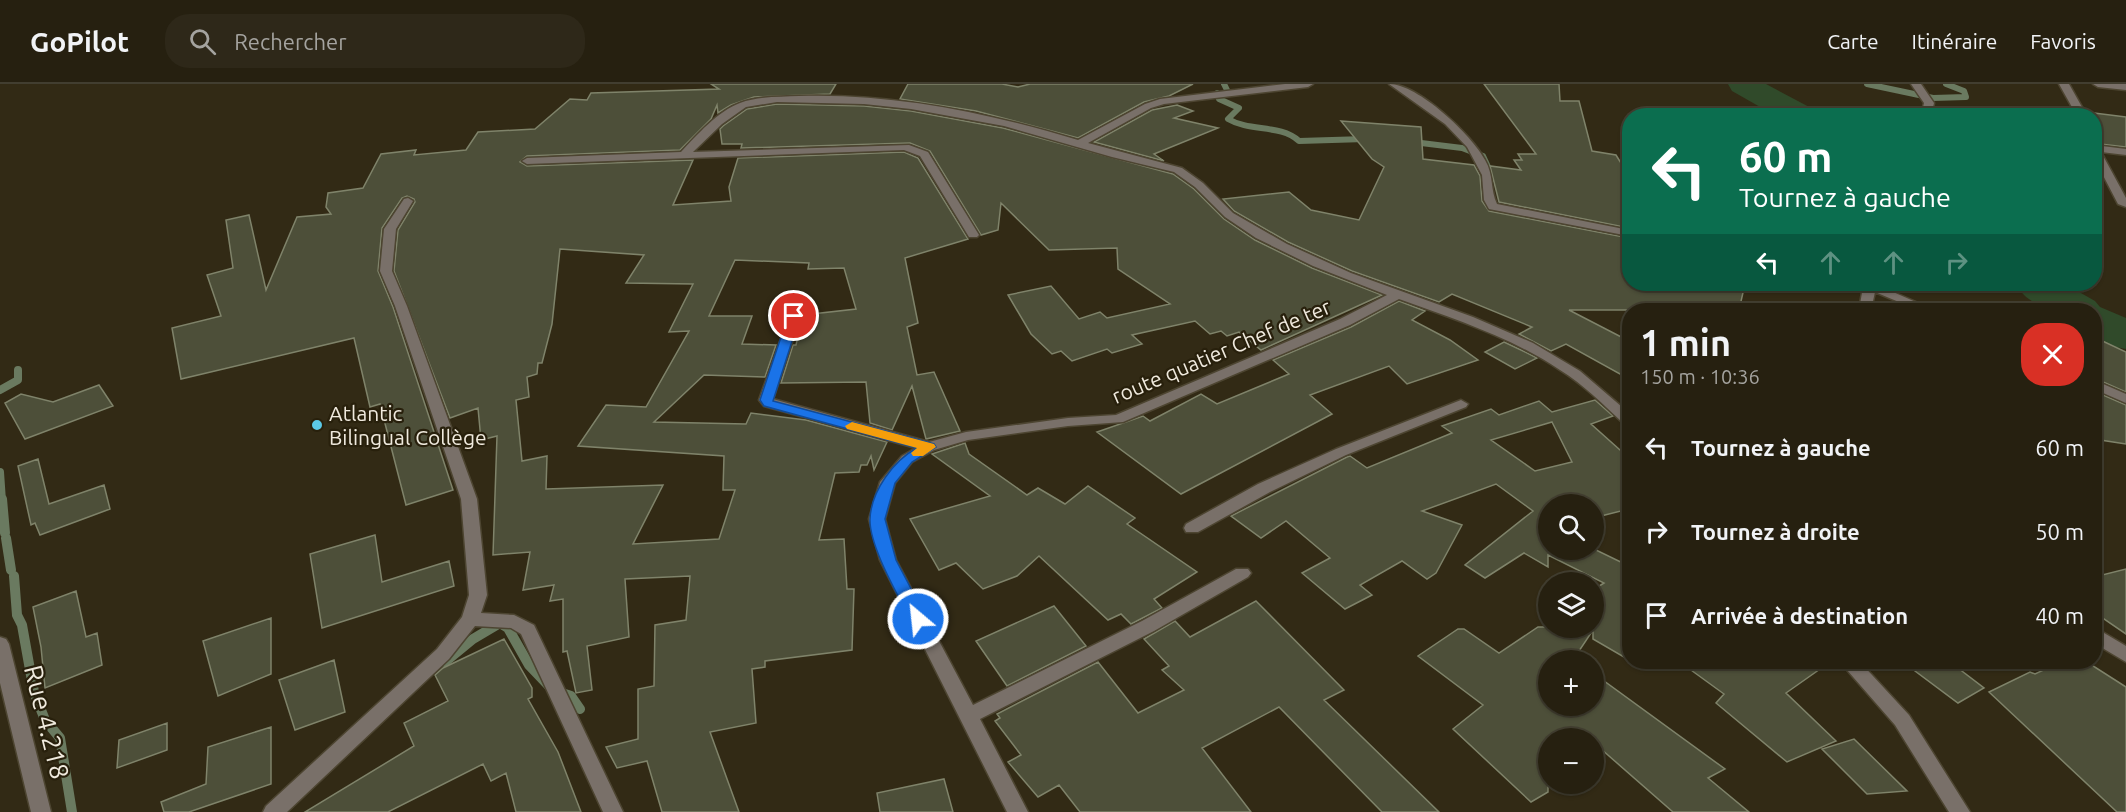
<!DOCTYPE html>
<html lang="fr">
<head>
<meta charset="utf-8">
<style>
	:root { --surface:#262010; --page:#2e2819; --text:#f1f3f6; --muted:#a4a39f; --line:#423e30 }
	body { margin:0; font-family:Ubuntu,sans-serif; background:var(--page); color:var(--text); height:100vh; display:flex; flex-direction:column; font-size:22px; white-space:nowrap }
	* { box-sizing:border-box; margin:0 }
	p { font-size:20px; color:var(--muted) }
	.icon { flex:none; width:33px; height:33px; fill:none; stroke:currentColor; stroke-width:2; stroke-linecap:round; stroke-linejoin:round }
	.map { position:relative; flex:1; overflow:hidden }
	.panel { position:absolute; left:1622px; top:219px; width:480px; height:366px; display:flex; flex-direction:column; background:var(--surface); border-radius:24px; box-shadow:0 2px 4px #0004,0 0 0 2px var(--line) }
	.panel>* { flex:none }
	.top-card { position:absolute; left:1622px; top:24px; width:480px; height:183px; border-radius:24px; box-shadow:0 2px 4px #0004,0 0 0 2px var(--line); background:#0b6e4f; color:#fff; overflow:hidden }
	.buttons { position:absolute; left:1538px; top:410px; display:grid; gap:12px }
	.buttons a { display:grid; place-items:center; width:66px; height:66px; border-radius:50%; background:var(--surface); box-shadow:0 2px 4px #0004,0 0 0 2px var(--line); font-size:30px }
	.pin { position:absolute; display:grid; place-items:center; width:51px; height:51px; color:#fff; margin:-26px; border:3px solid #fff; border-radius:50%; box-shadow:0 2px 6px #0007 }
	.me { position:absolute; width:66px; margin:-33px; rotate:332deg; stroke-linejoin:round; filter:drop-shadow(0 0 4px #0008) }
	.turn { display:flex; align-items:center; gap:21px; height:126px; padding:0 18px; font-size:27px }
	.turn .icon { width:78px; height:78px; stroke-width:2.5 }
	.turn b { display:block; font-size:42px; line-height:51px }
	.lanes { display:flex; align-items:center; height:57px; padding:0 18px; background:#0003; justify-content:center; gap:30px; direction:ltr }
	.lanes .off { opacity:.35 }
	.round { display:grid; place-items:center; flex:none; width:63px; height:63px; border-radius:24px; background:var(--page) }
	.summary { display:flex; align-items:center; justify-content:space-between; height:102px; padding:0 18px }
	h1 { font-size:36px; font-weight:700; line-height:45px }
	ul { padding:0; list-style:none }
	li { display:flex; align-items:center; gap:18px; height:84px; padding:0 18px }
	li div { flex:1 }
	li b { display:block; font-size:22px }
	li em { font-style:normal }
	header { display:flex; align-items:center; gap:36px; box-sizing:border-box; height:84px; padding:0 30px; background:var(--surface); border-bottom:2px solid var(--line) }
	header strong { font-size:28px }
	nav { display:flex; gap:33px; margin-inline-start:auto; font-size:21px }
	.search { width:420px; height:54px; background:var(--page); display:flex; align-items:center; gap:15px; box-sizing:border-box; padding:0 21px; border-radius:24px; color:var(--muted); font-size:22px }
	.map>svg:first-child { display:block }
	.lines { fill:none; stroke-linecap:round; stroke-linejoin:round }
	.stream-far2 { stroke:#6a7a60; stroke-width:6 }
	.stream-far1 { stroke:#6a7a60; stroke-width:8 }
	.stream { stroke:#6a7a60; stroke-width:10 }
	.river { fill:#304a2a; fill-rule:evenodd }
	.building { fill:#4d4f39; stroke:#7f836a; stroke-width:1.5; fill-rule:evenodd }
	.minor-casing { stroke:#4d4531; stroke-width:3 }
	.minor { fill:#797069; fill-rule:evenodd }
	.route { fill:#1a73e8; stroke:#114b97; stroke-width:1.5 }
	.slow { fill:#f59e0b }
	.poi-dot { fill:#5bc8e6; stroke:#28200c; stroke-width:2 }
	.labels { text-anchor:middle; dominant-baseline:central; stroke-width:4.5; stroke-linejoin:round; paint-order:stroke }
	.street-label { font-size:21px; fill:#f0eade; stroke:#28200c }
	.poi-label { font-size:21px; fill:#f0eade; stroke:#28200c; text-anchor:start }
	.near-street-label { font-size:26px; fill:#f0eade; stroke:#28200c }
</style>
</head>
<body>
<header>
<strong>GoPilot</strong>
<div class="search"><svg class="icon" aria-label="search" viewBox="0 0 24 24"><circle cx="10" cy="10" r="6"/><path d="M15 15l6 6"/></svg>Rechercher</div>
<nav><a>Carte</a><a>Itinéraire</a><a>Favoris</a></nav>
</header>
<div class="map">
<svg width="2126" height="728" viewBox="0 0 2126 728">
	<rect width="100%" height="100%" fill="#322a15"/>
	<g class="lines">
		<path class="stream-far2" d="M1224 0 1227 6
			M1867 0 1933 14 1966 13 1964 7 1946 0
			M1217 9 1219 15 1239 24 1228 35C1250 48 1280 40 1299 57L1365 55
			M1413 58 1462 64 1483 72 1489 85
			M518 72 546 71"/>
		<path class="stream-far1" d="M0 306 18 296V286
			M0 388 2 417"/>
		<path class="stream" d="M2 415 5 449
			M6 454 11 486
			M14 492 17 531 22 541 34 608 45 636 60 654 72 728
			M445 578 473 555 500 539 508 544 529 581 549 602
			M565 610 571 612 580 625"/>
		<path class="river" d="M1728 0H1766L1813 25 1817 32H1776L1732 7Z
			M2015 200H2065L2095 217 2100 223 2126 234V265L2110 262 2094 253V226C2062 226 2035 230 2015 200Z"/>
	</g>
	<path class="building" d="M711 0H836L830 10 754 13 731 21 718 29 717 21 711 35 680 66 527 72 520 78 527 82 693 76 673 121 731 117 729 103 738 74 904 68 918 74 968 155 905 174 918 239 907 243 917 291 934 288 960 347 926 355 912 302 892 346 870 339 866 298 781 299 793 261H796L803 231 856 225 844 184 808 185 809 179 735 176 709 232H752L742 260 776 261 765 293 704 291 654 338 746 340 751 329 806 336 887 358 874 386 871 372 867 381H861L859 388 835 389 819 456 844 455 847 505H854L852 566 765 577V583L752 585 756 639 710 648 739 728H662L647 677 617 684 606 663 638 655V605L654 602 655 541 686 536 690 492 625 495 629 553 587 562 592 606 576 609 567 567 563 568V515L550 517 554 501 523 506 530 468 493 471 497 352 481 356 478 324 450 334 394 187 398 146 415 118 414 115 407 112 402 114 382 144 378 187 393 223 453 406 406 421 380 320 370 323 354 254 181 295 172 244 221 232 207 191 233 184 226 136 249 131 266 206 297 133 331 130 326 123 328 109 363 104 381 70 416 66 414 71 466 66 478 48 535 45 570 15 587 16 591 9 719 5ZM560 165 644 171 626 199 693 200 669 248 689 247 646 323 606 321 578 362 724 372 723 406H735L719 455 633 460 663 401 546 405 547 372 522 377 516 316 529 313 527 293 537 290 538 279H542L552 240Z
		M908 0H1002L1018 3 1030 0H1193L1169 12 1144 18 1078 54 976 27 900 15Z
		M1484 0H1559L1560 17H1579L1592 67 1616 71 1629 92V144L1499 118 1490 82 1521 86 1514 76H1522L1518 70H1536Z
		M777 20 864 22 911 27 1003 44 1173 90 1194 105 1224 135 1255 156 1312 184 1382 211 1261 266 1239 248 1227 252 1221 247 1210 250 1195 237 1132 251 1142 260 1112 269 1107 265 1072 277 1061 267 1052 270 1031 250 1008 211 1051 202 1079 235 1100 228 1107 234 1170 220 1118 185 1117 164 1049 166 1001 119 998 146 981 151 930 67 910 59 741 64 742 60H722L720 45 723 42 747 25Z
		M1177 21 1193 27 1174 34 1218 44 1154 70 1164 77 1094 58 1152 26Z
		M2094 29 2126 33V63L2100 60 2094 54Z
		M1341 37 1421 43 1423 75 1474 81 1480 92 1482 117 1489 127 1629 154V200H1745L1739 226H1569L1629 257V295L1566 260 1551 267 1519 250 1532 243 1452 210 1439 218 1352 187 1288 158 1234 127 1223 115 1289 108 1311 126 1359 136 1384 83 1372 75Z
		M1399 217 1425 227 1412 236 1450 256 1478 276 1407 300 1389 282 1310 311 1332 330 1181 410 1097 348 1143 332 1150 337 1201 310 1217 320 1289 290 1273 276 1351 243Z
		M2094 253 2126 268V308L2094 294Z
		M1504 258 1521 266 1537 274 1515 285 1485 268Z
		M99 301 113 322 25 355 5 319 21 310 53 318Z
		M2094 307 2126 321V360L2094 355Z
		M1595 316 1613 332 1591 340 1629 374V425L1593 434V420H1548V465H1594L1629 482V576L1593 555V546L1573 576H1548V621H1593V589L1725 685 1708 694 1749 728H1673L1593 658V654H1548V708L1531 718 1453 645 1483 621 1418 572 1458 545H1464L1499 569 1538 543H1593V506L1604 499 1548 471V483L1524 469 1485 494 1465 481 1533 427 1496 400 1422 427 1462 441 1436 489 1427 495 1402 477 1360 501 1372 511 1345 525 1302 489 1330 474 1286 437 1261 454 1231 432 1347 373 1350 372 1367 384 1452 349 1442 342 1491 325 1499 331 1539 317 1552 328ZM1552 338 1572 378 1535 387 1491 356Z
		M965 359 969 370 1027 411 1038 404 1065 420 1088 402 1135 434 1127 440 1197 488 1154 515 1162 524 1131 540 1121 530 1108 536 1039 472 1017 492 983 505 956 479 939 486 910 435 990 412 932 370Z
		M38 375 49 420 104 401 110 425 40 451 35 439 31 441 18 382Z
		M375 451 382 498 449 477 454 502 322 544 310 470Z
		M2126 485V550L2094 528V493Z
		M76 507 86 553 97 549 102 581 45 604 41 563 33 523Z
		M1256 517 1344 606 1324 616 1439 728H1382L1279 623 1202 664 1251 728H1080L1059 701 1038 713 1008 678 1021 671 995 637 1000 634 997 630 1098 578 1138 629 1184 606 1162 586 1169 582 1144 555 1175 537 1190 553Z
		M1054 522 1086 562 1007 602 976 557Z
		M271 534V590L218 612 203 557Z
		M504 555 532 604V613L528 615 558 668 581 728H516L506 689 491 697 483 680 388 728H305L414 662 404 639 448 617 435 591 443 584Z
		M334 576 345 628 295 646 279 596Z
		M1680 578H1830L1786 609 1836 657 1787 678 1716 619 1724 610Z
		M1903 578H1950L1984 604 1958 619Z
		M2061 578H2087L2126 603V728H2117L1989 608 2030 588 2035 590Z
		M167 639V666L117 684 119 656Z
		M271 643V700L189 728H164L161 718 206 700 208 663Z
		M1854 655 1907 707 1867 710 1822 665Z
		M944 695 953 728H880L877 709Z"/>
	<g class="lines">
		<defs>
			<path id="minor" d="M1285 0H1313L1308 3 1164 20 1151 24 1088 59 1182 84 1203 99 1233 129 1287 160 1351 189 1473 233 1533 259 1580 287 1629 329V341L1624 340C1604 321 1584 301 1560 286 1511 253 1454 235 1399 215L1350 241 1123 338 1068 342 968 356 934 366 912 378 895 399 885 435 896 476 973 621 1142 537 1236 485H1248L1251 489 1248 493 1154 547 980 635 1028 728H1007L880 476 869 435 880 398 902 372 916 364 764 322 759 316 797 210 801 209 807 213 773 315 929 358 966 348 1068 334 1116 331 1340 235 1387 211 1313 182 1256 154 1225 133 1195 103 1174 88 1112 73 1004 42 911 25 864 20 777 18 746 23 722 40 693 68 909 61 928 68 979 151 977 153H969L920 72 904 66 527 80 522 77 527 74 681 68C697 51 718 27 740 19 758 12 781 13 799 12 893 9 989 29 1078 56L1145 20 1160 15Z
				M1389 0C1418 0 1472 51 1485 76 1494 91 1490 106 1497 120L1629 146V152L1489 125 1484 116 1482 91 1467 63 1445 40Z
				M1911 0H1921L1934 19 1931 32H1921L1924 19Z
				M2059 0H2069L2087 32H2077Z
				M2093 0H2126V6L2098 3Z
				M2094 61 2126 65V71L2101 68 2126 114V123L2118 120 2094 74Z
				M408 114 413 117 396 145 392 187 407 222 477 415 487 511 481 529 514 531 534 541 623 728H603L521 550 511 544 475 542 449 575 287 728H263L266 722 437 565 462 533 469 511 461 415 395 222 380 187 384 145 404 115Z
				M1860 200H1875L1934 226H1918L1875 208 1871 226H1859L1863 203Z
				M2094 296 2126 310V319L2094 305Z
				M1461 316 1468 320 1466 323 1346 371 1270 408 1198 448H1186L1184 444 1186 440 1258 400 1336 365Z
				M2094 543 2126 562V578L2094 559Z
				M0 553 6 555 9 560 51 728H31L0 599Z
				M1840 578H1860L1909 631 1970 728H1949L1895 641Z"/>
		</defs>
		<use href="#minor" class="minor-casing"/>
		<use href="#minor" class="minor"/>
	</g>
	<path class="route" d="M794 229 800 232 773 317 934 360 936 363 912 378 895 399 885 435 896 476 927 535 924 539H913L910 535C898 511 869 462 870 435 871 407 894 376 917 364L764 322 760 316 788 232Z"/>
	<path class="slow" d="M852 338 934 360 936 363 923 372H913L911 369 917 364 847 345 845 342Z"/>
	<circle class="poi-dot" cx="317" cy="341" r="6"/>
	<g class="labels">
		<g class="street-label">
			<text transform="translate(1221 267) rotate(-23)">route quatier Chef de ter</text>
		</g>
		<g class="poi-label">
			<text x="329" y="329">Atlantic<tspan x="329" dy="24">Bilingual Collège</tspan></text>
		</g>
		<g class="near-street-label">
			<text transform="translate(47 638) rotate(76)">Rue 4.218</text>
		</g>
	</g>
</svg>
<div class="buttons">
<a><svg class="icon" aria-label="search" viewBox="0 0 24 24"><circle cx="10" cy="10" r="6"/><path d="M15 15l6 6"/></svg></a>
<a><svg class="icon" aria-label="layers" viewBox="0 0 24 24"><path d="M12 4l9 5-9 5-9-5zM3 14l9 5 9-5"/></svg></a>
<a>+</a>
<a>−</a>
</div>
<div class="pin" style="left:794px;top:232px;background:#d93025"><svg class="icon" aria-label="arrive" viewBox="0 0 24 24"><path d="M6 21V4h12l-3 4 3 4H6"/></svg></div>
<svg class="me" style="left:918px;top:535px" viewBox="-20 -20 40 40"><circle r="17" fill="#1a73e8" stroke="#fff" stroke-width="3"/><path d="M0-11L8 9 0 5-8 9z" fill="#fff"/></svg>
<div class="top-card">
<div class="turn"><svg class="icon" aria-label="left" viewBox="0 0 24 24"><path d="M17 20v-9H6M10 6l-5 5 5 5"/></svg><div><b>60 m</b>Tournez à gauche</div></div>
<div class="lanes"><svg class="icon" aria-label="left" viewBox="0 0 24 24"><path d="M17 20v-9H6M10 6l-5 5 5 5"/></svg><svg class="icon off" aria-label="ahead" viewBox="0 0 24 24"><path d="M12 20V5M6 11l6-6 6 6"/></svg><svg class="icon off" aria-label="ahead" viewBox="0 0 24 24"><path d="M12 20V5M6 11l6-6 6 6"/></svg><svg class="icon off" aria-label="right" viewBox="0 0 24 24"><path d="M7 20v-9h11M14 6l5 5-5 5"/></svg></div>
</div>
<section class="panel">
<div class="summary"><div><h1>1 min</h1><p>150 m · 10:36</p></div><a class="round" style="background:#d93025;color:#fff"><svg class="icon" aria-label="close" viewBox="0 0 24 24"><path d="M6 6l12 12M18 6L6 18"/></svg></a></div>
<ul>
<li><svg class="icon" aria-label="left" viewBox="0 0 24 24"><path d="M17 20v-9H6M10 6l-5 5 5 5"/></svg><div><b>Tournez à gauche</b></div><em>60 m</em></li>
<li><svg class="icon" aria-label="right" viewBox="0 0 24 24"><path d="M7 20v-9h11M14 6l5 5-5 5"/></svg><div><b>Tournez à droite</b></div><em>50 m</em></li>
<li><svg class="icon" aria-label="arrive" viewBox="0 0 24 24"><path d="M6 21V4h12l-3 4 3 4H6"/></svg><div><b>Arrivée à destination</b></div><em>40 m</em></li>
</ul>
</section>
</div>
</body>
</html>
